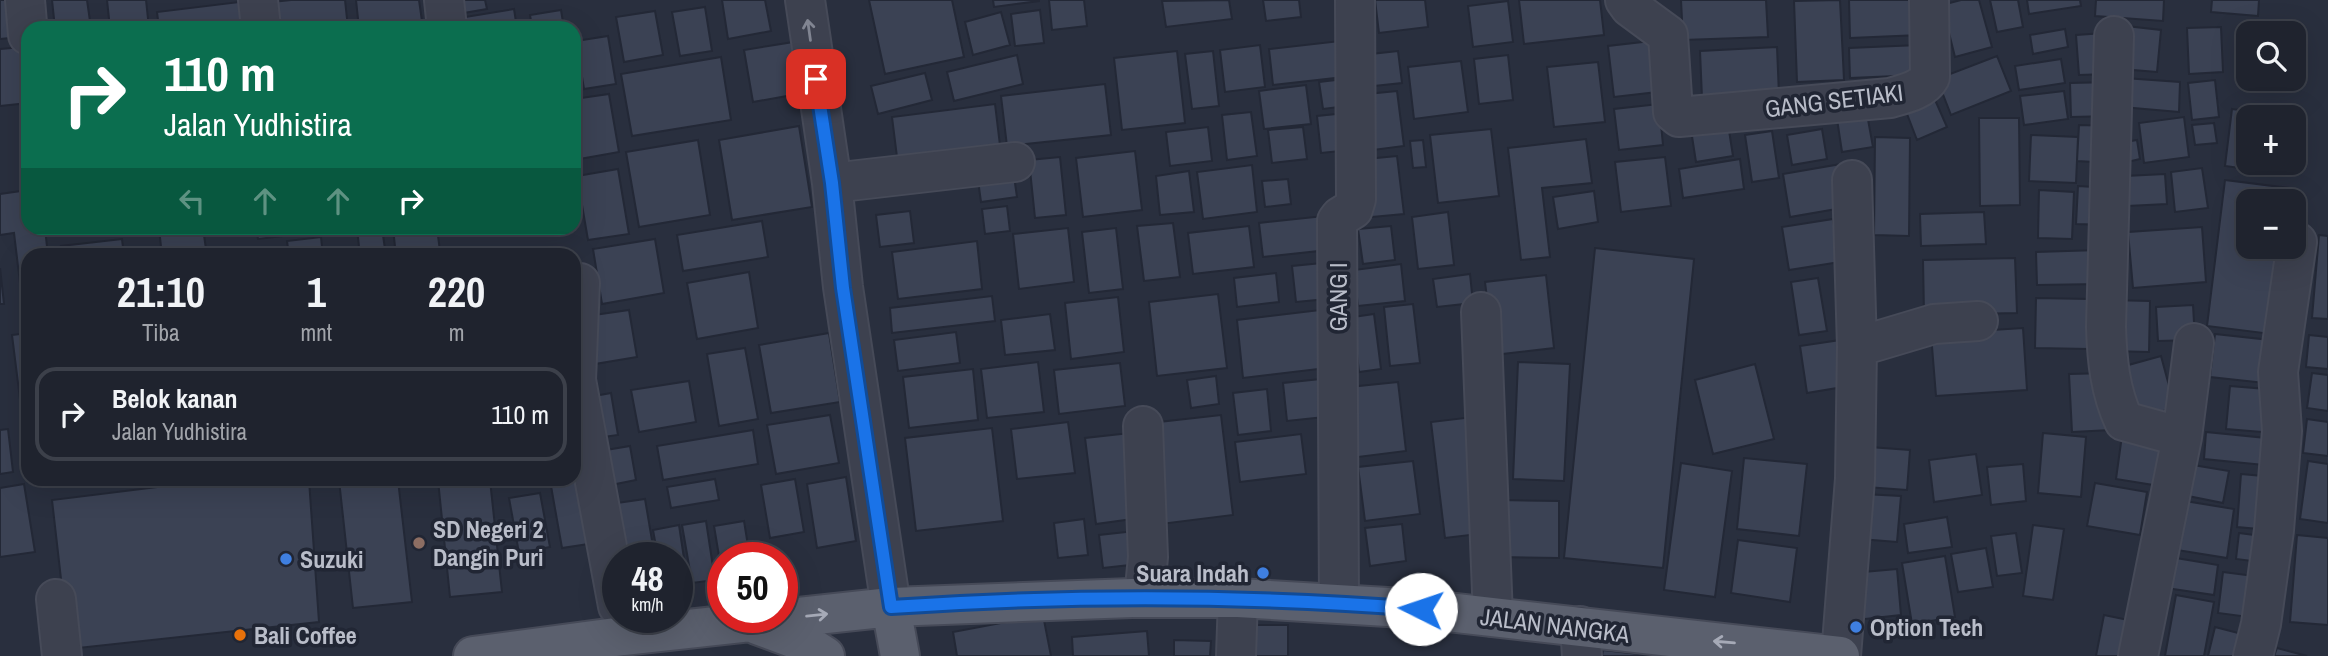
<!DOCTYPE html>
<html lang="id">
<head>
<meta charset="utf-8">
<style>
	:root { --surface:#1f232e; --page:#272b36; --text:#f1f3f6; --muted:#a1a4aa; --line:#3c404a }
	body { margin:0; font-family:"Archivo Narrow",sans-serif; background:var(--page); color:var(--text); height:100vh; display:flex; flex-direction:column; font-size:26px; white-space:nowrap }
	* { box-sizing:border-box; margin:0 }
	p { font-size:23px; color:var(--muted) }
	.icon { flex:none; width:38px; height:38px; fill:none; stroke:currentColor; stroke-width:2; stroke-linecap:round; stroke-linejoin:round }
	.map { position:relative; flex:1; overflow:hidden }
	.drawer { position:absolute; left:21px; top:248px; width:560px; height:238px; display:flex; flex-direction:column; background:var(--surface); border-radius:21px; box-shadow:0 7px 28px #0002,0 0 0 2px var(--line) }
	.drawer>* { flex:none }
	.hud { position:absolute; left:21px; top:21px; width:560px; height:214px; border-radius:21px; box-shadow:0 7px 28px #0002,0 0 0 2px var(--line); background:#0b6e4f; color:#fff; overflow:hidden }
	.fabs { position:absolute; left:2236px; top:21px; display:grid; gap:14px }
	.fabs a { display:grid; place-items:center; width:70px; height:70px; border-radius:14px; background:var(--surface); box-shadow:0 7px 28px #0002,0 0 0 2px var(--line); font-size:35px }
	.speed { position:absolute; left:602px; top:542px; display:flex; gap:14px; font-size:35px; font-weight:700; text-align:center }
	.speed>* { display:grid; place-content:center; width:91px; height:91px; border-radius:50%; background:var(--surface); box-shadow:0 7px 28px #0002,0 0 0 2px var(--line); line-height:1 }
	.speed small { font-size:18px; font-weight:400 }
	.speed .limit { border:10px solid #d22; background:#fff; color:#111 }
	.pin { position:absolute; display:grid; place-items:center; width:60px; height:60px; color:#fff; margin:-30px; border-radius:14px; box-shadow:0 4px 10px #0006 }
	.me { position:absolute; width:77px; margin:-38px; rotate:274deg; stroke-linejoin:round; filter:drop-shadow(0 0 5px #0008) }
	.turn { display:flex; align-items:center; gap:24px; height:147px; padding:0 28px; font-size:32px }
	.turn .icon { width:91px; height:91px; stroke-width:2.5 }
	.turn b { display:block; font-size:49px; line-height:60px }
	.lanes { display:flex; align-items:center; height:66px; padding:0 28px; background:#0003; justify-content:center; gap:35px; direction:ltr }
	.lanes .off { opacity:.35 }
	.eta { display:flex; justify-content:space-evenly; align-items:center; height:119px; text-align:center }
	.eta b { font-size:42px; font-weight:700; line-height:49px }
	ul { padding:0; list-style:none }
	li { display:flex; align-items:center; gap:21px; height:94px; margin:0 14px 10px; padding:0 14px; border:4px solid var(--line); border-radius:21px }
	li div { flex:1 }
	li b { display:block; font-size:26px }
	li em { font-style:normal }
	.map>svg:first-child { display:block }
	.building { fill:#3b4254; stroke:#232836; stroke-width:2 }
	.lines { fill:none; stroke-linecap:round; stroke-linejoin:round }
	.minor-casing { stroke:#464a58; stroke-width:42 }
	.major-casing { stroke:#464a58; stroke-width:42 }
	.minor { stroke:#3d414f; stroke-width:38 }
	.major { stroke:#5b606e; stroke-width:38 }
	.oneway { stroke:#818592 }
	.oneway2 { stroke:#a6aab7 }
	.route-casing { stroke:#114b97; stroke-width:18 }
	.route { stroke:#1a73e8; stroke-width:12 }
	.education-dot { fill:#8d6e63; stroke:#212634; stroke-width:2.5 }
	.shop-dot { fill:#3f7fe0; stroke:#212634; stroke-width:2.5 }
	.food-dot { fill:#e8710a; stroke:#212634; stroke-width:2.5 }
	.labels { text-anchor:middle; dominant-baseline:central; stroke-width:7; stroke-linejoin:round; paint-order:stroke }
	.street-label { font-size:24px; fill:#b9bdc9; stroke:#212634 }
	.poi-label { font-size:24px; font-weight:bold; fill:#b9bdc9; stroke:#212634; text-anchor:start }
</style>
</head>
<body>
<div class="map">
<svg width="2328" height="656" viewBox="0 0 2328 656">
	<rect width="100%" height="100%" fill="#292f3e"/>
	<path class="building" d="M0 0H16L20 37 0 39Z
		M52 0H87L91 28H55Z
		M107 0H146L149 28H110Z
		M291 0H345L348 28H266L263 3Z
		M356 0H419L423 28H359Z
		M456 0H485L487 9 458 14Z
		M722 0H765L771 31 728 39Z
		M869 0H952L964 57 885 74Z
		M993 0H1039V1L994 7Z
		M1049 0H1084L1087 26 1052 30Z
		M1229 0 1232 19 1166 27 1162 1Z
		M1263 0H1299L1301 17 1266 21Z
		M1375 0H1425L1428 27 1379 33Z
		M1519 0H1600L1604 35 1524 44Z
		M1681 0H1766L1768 37 1683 40Z
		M1840 0 1844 80 1797 82 1794 1Z
		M1849 0H1918L1920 35 1850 38Z
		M1961 0H1979L1992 47 1955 57 1942 5Z
		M1990 0H2018L2023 27 1997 32Z
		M2027 0H2080L2081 6 2029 14Z
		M2096 0H2164L2163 21 2095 16Z
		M2212 0H2259L2258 16 2211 12Z
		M1508 1 1513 42 1473 47 1468 6Z
		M239 2 242 28H159L157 12Z
		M705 7 712 51 680 56 672 12Z
		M514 9 517 28H454L453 19Z
		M561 10 564 28H532L530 15Z
		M1040 10 1044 43 1015 46 1011 14Z
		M655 11 663 55 624 62 616 17Z
		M1001 12 1010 45 973 55 965 22Z
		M2126 26 2161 30 2157 72 2121 69Z
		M2221 27 2223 72 2189 74 2187 28Z
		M2065 29 2068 47 2033 54 2030 35Z
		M2105 33 2108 74 2079 75 2076 35Z
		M608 36 616 84 584 89 576 41Z
		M1660 40 1666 91 1614 97 1608 46Z
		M800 41 809 92 753 102 744 50Z
		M1340 41 1344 77 1273 85 1269 49Z
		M1260 45 1265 87 1225 92 1220 50Z
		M1919 45 1920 75 1850 78 1849 48Z
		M23 47 28 103 0 106V49Z
		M1777 47 1779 95 1702 98 1700 51Z
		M1177 51 1185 123 1122 130 1114 58Z
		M1213 51 1219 106 1192 109 1185 54Z
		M1398 51 1402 83 1374 86 1371 54Z
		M1017 55 1023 84 954 101 947 72Z
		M1508 55 1513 100 1479 104 1474 59Z
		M1997 56 2011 91 1951 115 1937 79Z
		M721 57 731 120 632 136 621 74Z
		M2061 59 2065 83 2019 90 2015 66Z
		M1461 61 1468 112 1414 119 1408 67Z
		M1598 62 1605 122 1554 127 1547 67Z
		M925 73 932 100 878 114 871 86Z
		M2124 78 2180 82 2179 112 2122 107Z
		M1344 79 1347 106 1323 109 1319 82Z
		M2215 80 2219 117 2192 120 2188 83Z
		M2112 82V116L2071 117 2070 83Z
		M1105 84 1111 135 1007 146 1001 96Z
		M1306 85 1311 124 1264 129 1259 91Z
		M1397 91 1404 146 1373 150 1367 94Z
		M2064 91 2068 119 2024 125 2020 96Z
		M1932 93 1947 127 1917 140 1904 106Z
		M609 94 619 152 574 160V99Z
		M995 104 1002 162 899 173 892 117Z
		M1659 104 1663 145 1619 150 1614 109Z
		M2232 109 2269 114V117H2249V163H2263L2262 171 2225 166Z
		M1251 112 1257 156 1227 160 1222 115Z
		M1346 113 1350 150 1321 153 1317 116Z
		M1867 114 1873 147 1842 152 1837 119Z
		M2184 117 2189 157 2144 163 2139 123Z
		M1979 118H2019L2020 205 1980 206Z
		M2214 123 2217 143 2195 145 2192 125Z
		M1728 124 1733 156 1696 162 1691 130Z
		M2079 125 2112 126 2111 163 2077 161Z
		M799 126 812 207 732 220 719 140Z
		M1208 127 1212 161 1170 166 1166 132Z
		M1303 127 1307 159 1272 163 1268 130Z
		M1491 129 1499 196 1438 203 1430 135Z
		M1822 129 1827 159 1792 165 1787 135Z
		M1772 131 1779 178 1752 182 1745 135Z
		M2031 135 2078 137 2076 183 2029 181Z
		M1875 137 1910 138 1909 236 1874 235Z
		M1586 139 1592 183 1542 188 1550 257 1521 260 1508 148Z
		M698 140 710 215 639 227 626 152Z
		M1423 140 1426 167 1413 168 1410 141Z
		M2137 140 2140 159 2123 163 2119 143Z
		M1135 151 1142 210 1083 217 1076 158Z
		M1397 156 1404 214 1372 217 1366 159Z
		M1060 157 1066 215 1035 218 1029 160Z
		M1665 157 1671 206 1621 212 1615 162Z
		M1740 159 1744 189 1683 198 1679 169Z
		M1841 164 1848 207 1790 217 1783 174Z
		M1252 165 1257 212 1203 219 1197 172Z
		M2202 168 2208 208 2175 212 2171 172Z
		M618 169 629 234 588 240 577 176Z
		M1013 169 1017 197 981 202 977 173Z
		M1189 171 1194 212 1160 215 1156 176Z
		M2165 174 2167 204 2127 206 2125 176Z
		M1288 179 1291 204 1265 207 1262 181Z
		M2225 180 2289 188 2287 201H2249V247H2282L2271 334 2207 326Z
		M2078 186 2110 188 2108 225 2076 224Z
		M28 190V228H45L48 256H28V316H24L14 233 0 235V194Z
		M2039 190 2074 192 2072 239 2038 238Z
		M1594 191 1598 222 1558 229 1553 197Z
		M1007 206 1010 231 985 234 982 209Z
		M910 211 914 243 880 247 876 215Z
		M1448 212 1454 265 1418 269 1412 217Z
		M1984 212 1986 244 1921 246 1920 214Z
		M1324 216 1328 250 1263 257 1259 223Z
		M1833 219 1840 262 1789 270 1782 227Z
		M762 221 768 257 683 271 677 235Z
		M1173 223 1180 277 1144 281 1137 226Z
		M1249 226 1254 267 1193 274 1188 233Z
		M1391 226 1395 260 1363 264 1358 229Z
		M2202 227 2206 282 2133 288 2128 232Z
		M60 228H125L61 236Z
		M159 228H203L207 256H162Z
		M256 228H343V229L258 239Z
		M357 228H382L386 256H360Z
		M393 228H437L440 251 396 256Z
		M1068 228 1074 282 1019 289 1013 234Z
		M1116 228 1123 289 1089 293 1082 232Z
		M2319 235 2328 236V319L2312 318Z
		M321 237 323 256H289L287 241Z
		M122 239 124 256H62L61 246Z
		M655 239 664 293 602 304 593 249Z
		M977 241 982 289 898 299 892 252Z
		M1595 248 1694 259 1663 568 1564 558Z
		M272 250V256H230V255Z
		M2099 250 2100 284 2037 285 2036 252Z
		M2015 258 2017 313 1924 315 1923 260Z
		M1322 263 1327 299 1296 302 1292 266Z
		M1401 264 1405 301 1358 306 1354 270Z
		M0 268 4 304H0Z
		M749 272 758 328 697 339 687 283Z
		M1276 273 1279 302 1237 307 1234 278Z
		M1470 274 1473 303 1437 307 1433 279Z
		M1546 275 1554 348 1494 355 1485 282Z
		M1818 278 1827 331 1799 335 1791 282Z
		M1218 294 1227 368 1157 376 1149 302Z
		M992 296 995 321 892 333 890 308Z
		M1118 297 1124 352 1071 359 1065 303Z
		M2036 298 2090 299 2089 349 2035 348Z
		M2110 300 2150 301 2149 352 2110 351Z
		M1413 304 1420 363 1390 366 1384 307Z
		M2193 305 2195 340 2158 341 2156 307Z
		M629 310 637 357 595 364 587 316Z
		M1320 310 1327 368 1243 378 1237 320Z
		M1050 314 1055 350 1005 355 1001 320Z
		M1374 314 1381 369 1359 372 1353 317Z
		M2023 328 2027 390 1936 396 1931 334Z
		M956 332 960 363 898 371 894 340Z
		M28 333V431H24L12 335Z
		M829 333 840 402 771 413 759 345Z
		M2215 334 2270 340 2265 383 2210 377Z
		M2309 335 2328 337V369L2306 367Z
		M1847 339 1855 385 1807 393 1800 346Z
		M745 348 758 419 719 426 707 354Z
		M2161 356 2175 408 2128 420 2114 369Z
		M1038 362 1044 412 987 418 981 369Z
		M1518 362 1570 364 1564 481 1513 479Z
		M1120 363 1125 406 1059 414 1054 370Z
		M1755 364 1774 439 1713 454 1695 380Z
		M973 369 978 420 909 428 903 377Z
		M2108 373 2111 430 2072 432 2069 374Z
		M2312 373 2328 375V411L2307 408Z
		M1216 376 1219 404 1191 408 1187 380Z
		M1330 378 1334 416 1287 421 1283 383Z
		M689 381 696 422 639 432 631 390Z
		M1398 382 1406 451 1358 457 1349 387Z
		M2230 386 2266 389 2262 432 2226 429Z
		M1267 389 1271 431 1238 435 1233 393Z
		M611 393 618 435 596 438 589 397Z
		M830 415 839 463 776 474 767 425Z
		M1221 415 1233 515 1161 524 1150 423Z
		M1473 417 1487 533 1445 538 1431 422Z
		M2307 419 2328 422V456L2303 453Z
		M1068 422 1075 473 1017 479 1011 429Z
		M992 428 1003 521 916 531 905 438Z
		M2123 428 2179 437 2172 488 2116 479Z
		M8 429 13 472 0 474V430Z
		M753 430 758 464 663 480 657 446Z
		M2206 432 2266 438 2264 465 2204 459Z
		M1130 433 1140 518 1096 524 1085 438Z
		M2043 433 2086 437 2081 497 2038 493Z
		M1301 434 1306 474 1240 482 1235 442Z
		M630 446 636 480 606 486 600 451Z
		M1869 447 1910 450 1907 490 1866 487Z
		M1976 454 1982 495 1934 502 1929 460Z
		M1744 458 1807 464 1799 536 1737 529Z
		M1413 461 1420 514 1365 521 1358 467Z
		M2308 461 2328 464V523L2300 519Z
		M1681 463 1732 471 1715 597 1664 590Z
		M2023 464 2026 501 1991 505 1987 467Z
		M2193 465 2229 471 2223 503 2188 496Z
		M2241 474 2274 477 2270 530 2237 527Z
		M846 477 856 541 817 548 807 484Z
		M715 479 719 500 671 508 667 487Z
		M795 479 804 532 770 538 761 485Z
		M214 480H309L319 622 69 649 52 500Z
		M339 480H398L412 602 353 608Z
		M438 480H490L502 592 450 597Z
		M584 480 595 543 562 548 551 486Z
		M2095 483 2147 492 2140 535 2087 526Z
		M24 484 35 552 0 557V488Z
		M540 493 550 547 519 553 509 498Z
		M1863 494 1901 496 1897 542 1860 539Z
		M645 499 655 558H619L610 504Z
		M1499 500 1559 501V558L1498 557Z
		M2185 501 2234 509 2227 558 2177 550Z
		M1947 517 1952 547 1908 553 1904 524Z
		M1084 519 1088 555 1058 558 1054 523Z
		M706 521 715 580 692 583 682 525Z
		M744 521 750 558H723L722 574 714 526Z
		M1402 524 1406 561 1370 566 1365 528Z
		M679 525 688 585 677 587V558H658L653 530Z
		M2033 525 2064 529 2053 600 2023 596Z
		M1135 531 1139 564 1103 568 1099 535Z
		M2016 533 2022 573 1997 576 1991 536Z
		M2239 533 2262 536 2260 562 2236 559Z
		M2297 535 2328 538V625L2290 622Z
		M1738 540 1797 548 1790 602 1731 593Z
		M1986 548 1993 587 1958 592 1951 554Z
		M1945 556 1955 617 1912 624 1902 563Z
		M2170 557 2218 565 2214 595 2166 588Z
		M1897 569 1901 615 1856 620 1852 573Z
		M2223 572 2262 577 2256 618 2218 613Z
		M2176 595 2214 602 2204 656H2165Z
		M1043 615 1051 656H957L953 632Z
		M2104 615 2138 622 2131 656H2096Z
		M1241 625H1288V656H1241Z
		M2215 627 2246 635 2241 656H2208Z
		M1147 631 1149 656H1073L1072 637Z
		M1174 640 1211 641 1210 656H1174Z
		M2277 648 2307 656H2274Z
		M1603 650 1657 656H1602Z"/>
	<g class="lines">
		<defs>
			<path id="minor" d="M25 0 28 35
				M258 0 261 28
				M444 0 447 28
				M805 0 832 183 843 287 891 607
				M1625 0 1630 7 1668 35 1673 112 1679 117 1890 98C1904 94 1923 90 1930 77L1929 0
				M2114 36 2106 327C2107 360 2110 391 2124 421L2182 437
				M832 183 1015 162
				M580 283 576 380 618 606
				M1481 312 1493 617
				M1857 347 1934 324 1978 321
				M1143 426 1148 557 1144 598
				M56 599 62 656
				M1339 603 1337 221 1340 217 1353 209 1356 199 1355 0
				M1580 626 1582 656
				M1236 656 1238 598
				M1841 656 1855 479 1857 347 1852 180
				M2138 656 2182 437 2194 343
				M2253 656 2261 624 2274 530 2282 431 2278 372 2297 242"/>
			<path id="major" d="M891 607 900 656
				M757 625 803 642 825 656
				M473 656 623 636 891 607 1132 598H1238L1421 609 1840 656"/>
		</defs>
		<use href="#minor" class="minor-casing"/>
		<use href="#major" class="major-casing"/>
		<use href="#minor" class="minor"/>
		<use href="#major" class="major"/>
	</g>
	<defs><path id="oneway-shaft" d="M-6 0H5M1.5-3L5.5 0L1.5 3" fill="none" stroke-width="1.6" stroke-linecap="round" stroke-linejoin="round" transform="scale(1.75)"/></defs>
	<use class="oneway" href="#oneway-shaft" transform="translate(809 30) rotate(-98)"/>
	<g class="oneway2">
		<use href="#oneway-shaft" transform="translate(817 615) rotate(-6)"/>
		<use href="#oneway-shaft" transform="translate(1724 642) rotate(-175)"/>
	</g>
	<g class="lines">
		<defs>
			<path id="route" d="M816 79 832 183 843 288 891 607C1067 595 1244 595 1421 609"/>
		</defs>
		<use href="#route" class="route-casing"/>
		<use href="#route" class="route"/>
	</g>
	<circle class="education-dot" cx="419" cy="543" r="7"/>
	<g class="shop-dot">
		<circle cx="286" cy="559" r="7"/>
		<circle cx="1263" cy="573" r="7"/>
		<circle cx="1856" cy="627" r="7"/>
	</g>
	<circle class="food-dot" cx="240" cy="635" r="7"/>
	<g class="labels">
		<g class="street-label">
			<text transform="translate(1834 100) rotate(-7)">GANG SETIAKI</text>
			<text transform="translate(1338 297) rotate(-90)">GANG I</text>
			<text transform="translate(1555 625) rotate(7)">JALAN NANGKA</text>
		</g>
		<g class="poi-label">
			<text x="433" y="529">SD Negeri 2<tspan x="433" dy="28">Dangin Puri</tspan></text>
			<text x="300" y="559">Suzuki</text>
			<text x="1249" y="573" text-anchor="end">Suara Indah</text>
			<text x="1870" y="627">Option Tech</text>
			<text x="254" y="635">Bali Coffee</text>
		</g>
	</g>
</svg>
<div class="fabs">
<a><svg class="icon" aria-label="search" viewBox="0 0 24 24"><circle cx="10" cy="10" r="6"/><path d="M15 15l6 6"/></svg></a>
<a>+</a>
<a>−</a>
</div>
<div class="speed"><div>48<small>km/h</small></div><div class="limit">50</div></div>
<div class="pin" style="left:816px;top:79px;background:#d93025"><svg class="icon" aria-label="arrive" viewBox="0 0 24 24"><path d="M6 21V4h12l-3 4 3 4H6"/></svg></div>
<svg class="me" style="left:1421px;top:609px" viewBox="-20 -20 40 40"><circle r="19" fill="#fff"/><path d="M0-13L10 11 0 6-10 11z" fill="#1a73e8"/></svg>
<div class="hud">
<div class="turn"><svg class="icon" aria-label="right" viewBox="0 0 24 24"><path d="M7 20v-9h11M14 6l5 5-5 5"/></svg><div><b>110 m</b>Jalan Yudhistira</div></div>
<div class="lanes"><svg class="icon off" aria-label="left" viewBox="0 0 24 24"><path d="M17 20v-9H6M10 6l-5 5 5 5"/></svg><svg class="icon off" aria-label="ahead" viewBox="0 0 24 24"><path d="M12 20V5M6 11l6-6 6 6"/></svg><svg class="icon off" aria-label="ahead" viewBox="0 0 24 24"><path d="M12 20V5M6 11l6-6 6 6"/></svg><svg class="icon" aria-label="right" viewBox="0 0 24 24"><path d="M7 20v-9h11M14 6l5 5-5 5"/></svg></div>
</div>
<section class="drawer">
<div class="eta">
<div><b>21:10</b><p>Tiba</p></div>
<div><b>1</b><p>mnt</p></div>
<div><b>220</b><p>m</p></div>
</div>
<ul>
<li><svg class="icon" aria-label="right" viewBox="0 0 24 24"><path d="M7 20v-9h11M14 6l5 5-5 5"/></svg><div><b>Belok kanan</b><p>Jalan Yudhistira</p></div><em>110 m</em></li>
</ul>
</section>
</div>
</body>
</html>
